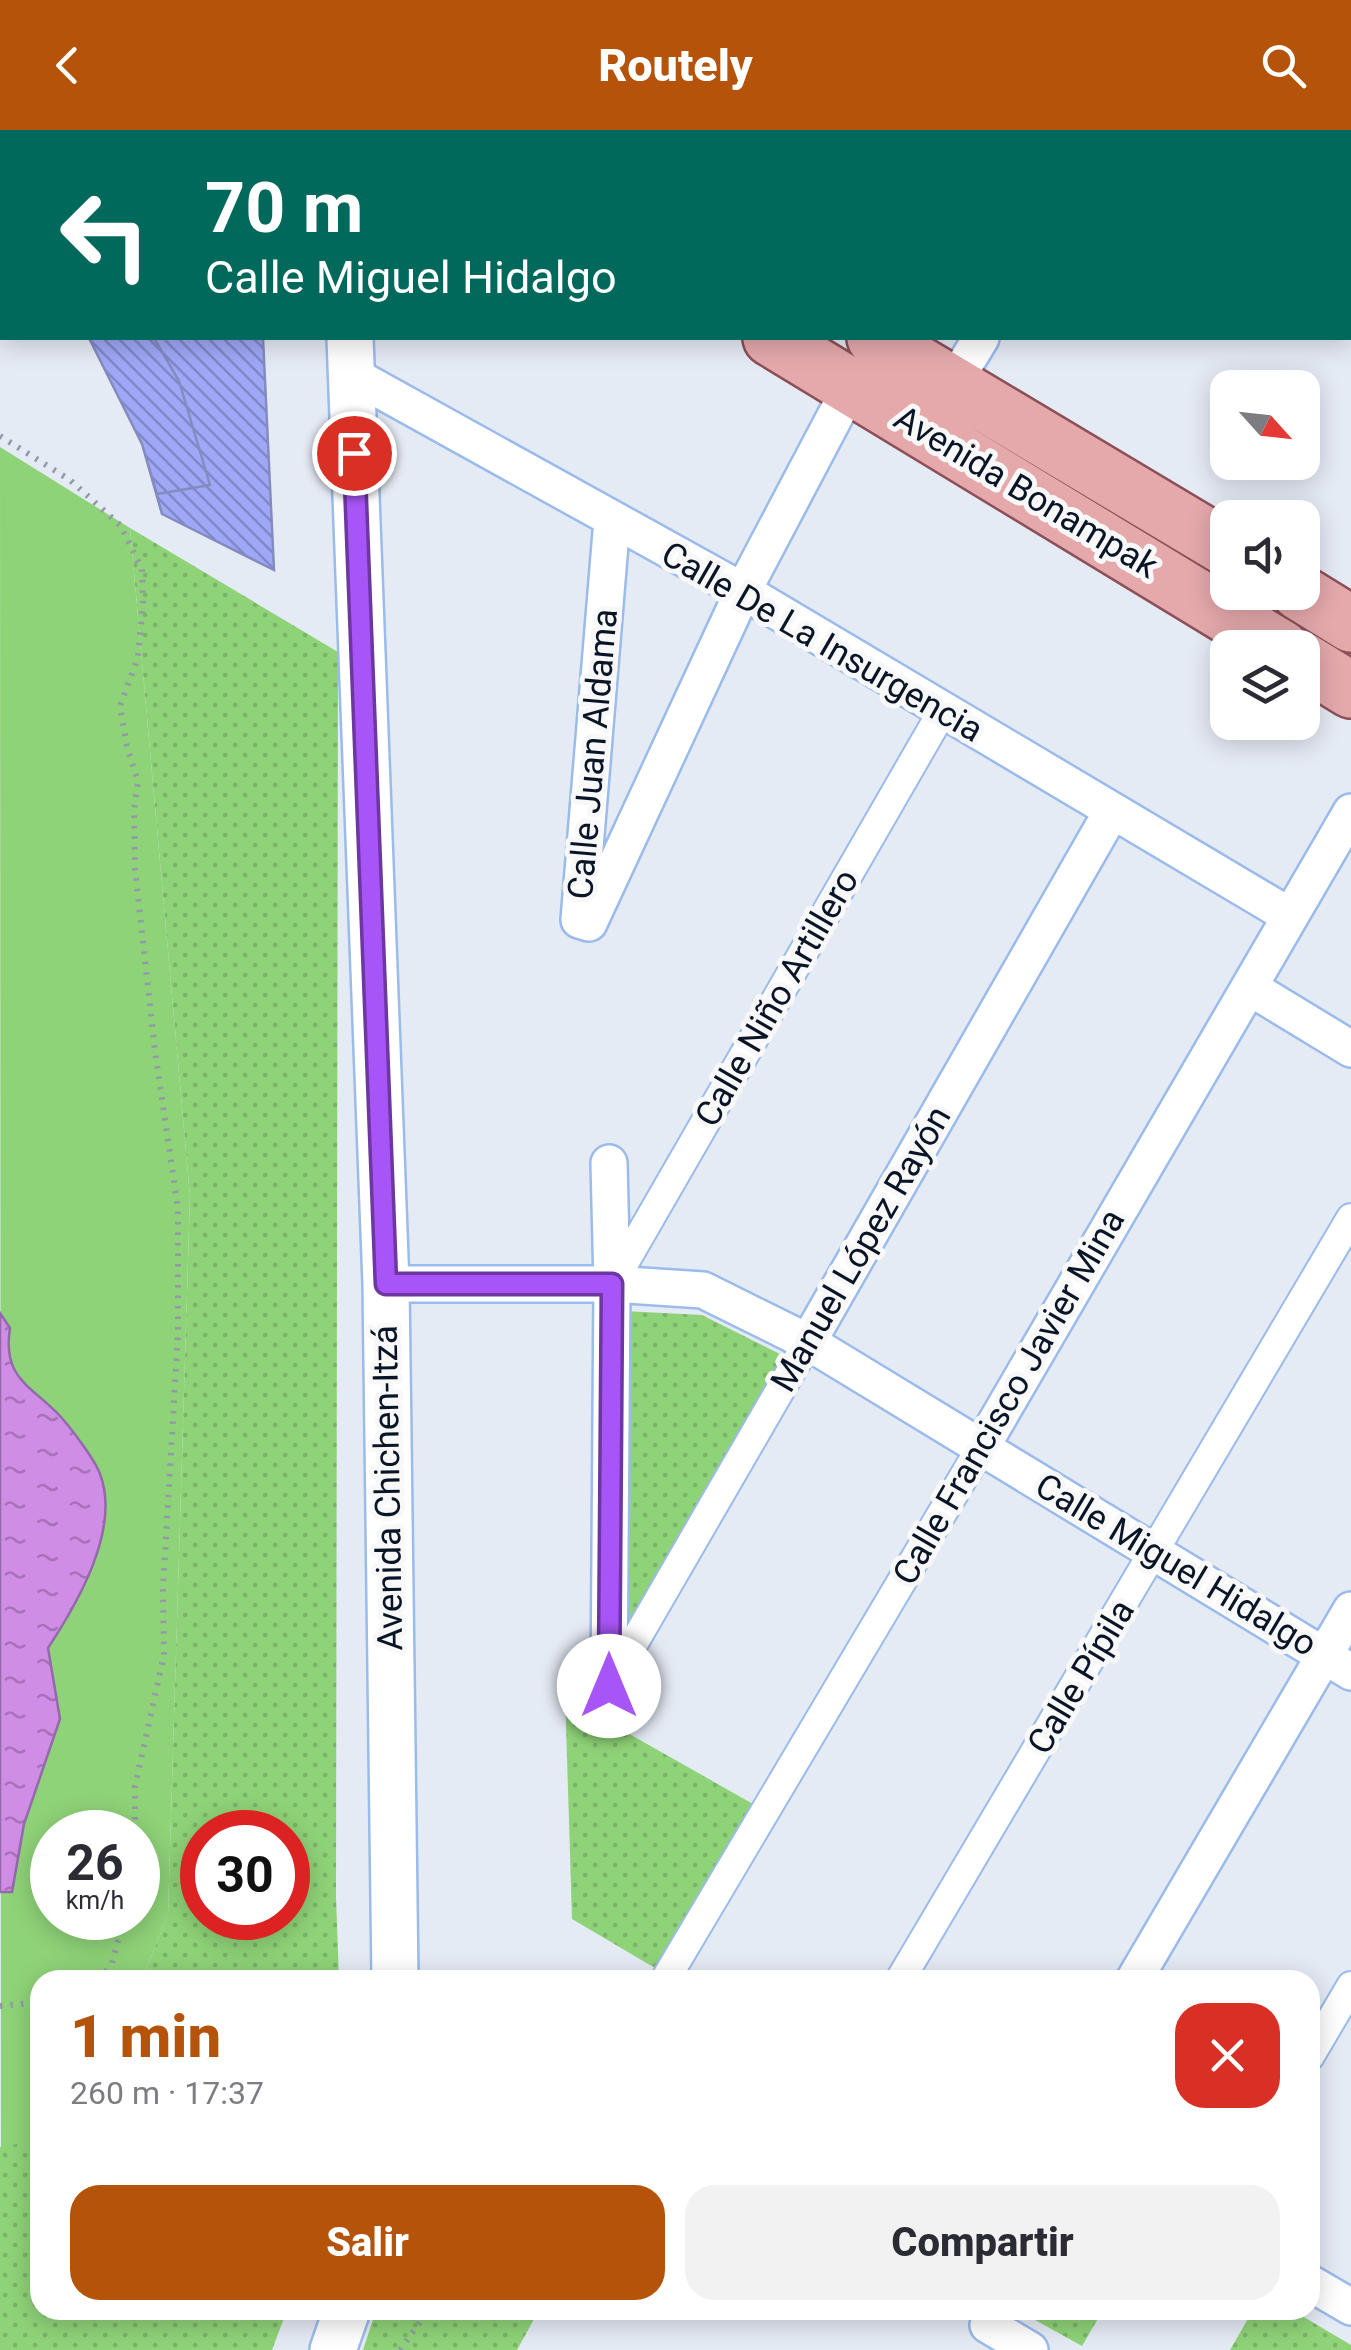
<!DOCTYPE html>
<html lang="es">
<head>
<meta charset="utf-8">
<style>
	:root { --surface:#fff; --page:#f2f2f3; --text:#2b2b33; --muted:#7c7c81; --accent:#b45309 }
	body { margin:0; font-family:Roboto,sans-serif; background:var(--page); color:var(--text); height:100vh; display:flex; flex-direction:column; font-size:38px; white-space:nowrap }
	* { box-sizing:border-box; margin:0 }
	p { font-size:32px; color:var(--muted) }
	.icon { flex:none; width:55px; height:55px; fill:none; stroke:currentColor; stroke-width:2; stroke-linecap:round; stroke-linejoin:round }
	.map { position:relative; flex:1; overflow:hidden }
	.sheet { position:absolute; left:30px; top:1840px; width:1290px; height:350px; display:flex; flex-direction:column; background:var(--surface); border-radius:30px; box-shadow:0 5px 25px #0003 }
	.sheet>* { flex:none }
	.guide { position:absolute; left:0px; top:0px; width:1352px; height:210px; box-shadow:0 5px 25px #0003; background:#00695c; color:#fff; overflow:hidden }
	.needle { width:65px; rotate:117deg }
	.fabs { position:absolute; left:1210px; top:240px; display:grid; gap:20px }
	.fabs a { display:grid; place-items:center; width:110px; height:110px; border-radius:20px; background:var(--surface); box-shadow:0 5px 25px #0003; font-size:50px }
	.speed { position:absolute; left:30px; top:1680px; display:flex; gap:20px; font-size:50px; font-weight:700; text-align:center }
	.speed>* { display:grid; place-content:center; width:130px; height:130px; border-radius:50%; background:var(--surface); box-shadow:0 5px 25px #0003; line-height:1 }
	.speed small { font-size:25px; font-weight:400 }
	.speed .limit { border:15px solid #d22; background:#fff; color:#111 }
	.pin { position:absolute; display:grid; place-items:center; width:85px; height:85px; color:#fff; margin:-42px; border:5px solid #fff; border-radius:50%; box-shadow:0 2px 10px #0007 }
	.me { position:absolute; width:110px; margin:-55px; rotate:0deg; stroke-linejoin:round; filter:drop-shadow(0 0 8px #0008) }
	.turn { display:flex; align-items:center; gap:35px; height:210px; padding:0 40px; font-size:45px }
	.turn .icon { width:130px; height:130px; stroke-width:2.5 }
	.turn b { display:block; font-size:70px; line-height:85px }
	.round { display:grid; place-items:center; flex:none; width:105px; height:105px; border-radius:30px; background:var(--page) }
	.summary { display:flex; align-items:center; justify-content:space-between; height:170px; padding:0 40px }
	h1 { font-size:60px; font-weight:800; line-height:75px; color:var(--accent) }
	.primary-button { display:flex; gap:20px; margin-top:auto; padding:20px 40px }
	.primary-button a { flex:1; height:115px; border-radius:30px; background:var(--accent); color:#fff; font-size:40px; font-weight:800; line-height:115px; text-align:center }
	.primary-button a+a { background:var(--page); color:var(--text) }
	header { display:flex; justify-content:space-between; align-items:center; height:130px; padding:0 40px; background:var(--accent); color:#fff; font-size:45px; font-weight:800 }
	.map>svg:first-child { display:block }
	.grass { fill:#8fd378; fill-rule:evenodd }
	.park { fill:url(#park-dots); fill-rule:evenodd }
	.water { fill:url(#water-ripples); stroke:#9469ac; stroke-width:2.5 }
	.building { fill:url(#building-back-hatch); stroke:#848bbe; stroke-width:2.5 }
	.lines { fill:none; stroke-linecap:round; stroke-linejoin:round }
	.pedestrian-casing { stroke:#9bbbeb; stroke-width:32 }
	.minor-casing { stroke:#9bbbeb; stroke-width:40 }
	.tertiary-casing { stroke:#9bbbeb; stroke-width:50 }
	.primary-casing { stroke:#8c5059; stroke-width:60 }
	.path { stroke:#929aa7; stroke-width:6; stroke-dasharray:2.5 8; stroke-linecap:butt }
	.pedestrian { stroke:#fff; stroke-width:28 }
	.minor { stroke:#fff; stroke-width:35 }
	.tertiary { stroke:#fff; stroke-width:45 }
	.primary { stroke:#e5a9ac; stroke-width:55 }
	.route-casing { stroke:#6d37a1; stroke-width:25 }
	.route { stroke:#a855f7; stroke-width:18 }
	.labels { text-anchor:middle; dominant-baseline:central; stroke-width:10; stroke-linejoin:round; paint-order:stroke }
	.street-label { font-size:35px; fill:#091526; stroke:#f8f8f8 }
</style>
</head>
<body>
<header><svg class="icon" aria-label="back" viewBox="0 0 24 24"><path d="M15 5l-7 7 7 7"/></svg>Routely<svg class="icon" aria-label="search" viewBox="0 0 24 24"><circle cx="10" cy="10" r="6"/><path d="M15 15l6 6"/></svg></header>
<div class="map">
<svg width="1351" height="2220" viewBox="0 0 1351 2220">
	<defs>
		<pattern id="park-dots" width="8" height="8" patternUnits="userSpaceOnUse" patternTransform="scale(2.5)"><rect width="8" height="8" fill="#8fd378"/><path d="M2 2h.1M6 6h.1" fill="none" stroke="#7ab468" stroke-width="1.8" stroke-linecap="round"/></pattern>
		<pattern id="water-ripples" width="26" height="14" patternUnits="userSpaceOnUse" patternTransform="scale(2.5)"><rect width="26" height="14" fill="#d08de5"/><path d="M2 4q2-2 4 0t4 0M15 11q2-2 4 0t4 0" fill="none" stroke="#a772b9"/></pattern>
		<pattern id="building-back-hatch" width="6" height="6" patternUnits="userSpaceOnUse" patternTransform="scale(2.5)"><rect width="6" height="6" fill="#9fa8f7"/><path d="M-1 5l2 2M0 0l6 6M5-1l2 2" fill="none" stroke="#8088c8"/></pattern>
	</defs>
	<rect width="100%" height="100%" fill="#e5ebf5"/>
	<path class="grass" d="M0 317 130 398 190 1066 168 1784 142 1850H40V2010L1 2018ZM52 1702H138V1788H52Z"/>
	<path class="park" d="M130 398 338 522 336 1767 339 1850H142L168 1784 190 1066ZM202 1702H288V1788H202Z
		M624 1181 702 1185 786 1227 616 1533Z
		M565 1562 605 1565 610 1593 753 1674 660 1841 572 1789Z
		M40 2010V2180H287L272 2220H0V2017Z
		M376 2180H539L517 2220H363Z
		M1017 2180H1103L1082 2216Z
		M1253 2180H1292L1351 2215V2220H1230Z"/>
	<path class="water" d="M0 1183 10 1198C2 1249 31 1255 60 1286 71 1298 95 1330 100 1344 121 1399 77 1474 48 1518L60 1589 24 1694 12 1762H0Z"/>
	<path class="building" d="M0 41 2 43V121L0 119Z
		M0 53 2 54V121L0 119Z
		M89 208H263L274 440 162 384 142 314Z
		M89 208H154L179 251 210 355 157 364 142 314Z"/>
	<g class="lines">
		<defs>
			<path id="pedestrian" d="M612 1154 942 582
				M610 1554 808 1212
				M665 1850 982 1316
				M900 1850 1351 1088
				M1310 1926 1351 1856"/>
			<path id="minor" d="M1205 0 1209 2
				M1104 2 1106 0
				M1350 82 1351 83
				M351 244 743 461 1290 786
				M953 254 981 208
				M612 390 579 790 589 793 743 461 851 256
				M1249 857 1351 919
				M609 1033 612 1154 609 1555
				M386 1154H612L703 1160 808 1212 1351 1542
				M808 1212 1112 681
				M982 1316 1351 682
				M1134 1850 1351 1480
				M1310 2153 1351 2177
				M988 2195 1030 2220"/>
			<path id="tertiary" d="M343 0V2
				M350 208 386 1154 395 1850
				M333 2220 347 2180"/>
			<path id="primary" d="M407 0 413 2
				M529 0 533 2
				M771 208 1281 518
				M875 208 1228 419
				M1299 462 1351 494
				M1302 530 1351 560"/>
		</defs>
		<use href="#pedestrian" class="pedestrian-casing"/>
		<use href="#minor" class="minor-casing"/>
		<use href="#tertiary" class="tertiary-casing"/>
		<use href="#primary" class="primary-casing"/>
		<path class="path" d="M266 0 275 2
			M0 306 70 350 120 395 142 439 143 473 138 527 120 576 127 617 138 652 134 679 135 739 155 921 178 1079V1203L163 1458 164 1525 135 1656V1702
			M100 1850 112 1833 124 1788
			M0 1876 40 1872
			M400 2220 429 2180"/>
		<use href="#pedestrian" class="pedestrian"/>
		<use href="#minor" class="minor"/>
		<use href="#tertiary" class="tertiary"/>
		<use href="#primary" class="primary"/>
	</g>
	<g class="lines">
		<defs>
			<path id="route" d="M354 323 386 1154H612L609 1556"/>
		</defs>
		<use href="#route" class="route-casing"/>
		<use href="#route" class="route"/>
	</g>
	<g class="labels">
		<g class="street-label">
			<text transform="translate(1026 362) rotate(31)">Avenida Bonampak</text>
			<text transform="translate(822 512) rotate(30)">Calle De La Insurgencia</text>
			<text transform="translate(593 624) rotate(-85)">Calle Juan Aldama</text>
			<text transform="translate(777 868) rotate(-60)">Calle Niño Artillero</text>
			<text transform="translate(861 1119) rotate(-60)">Manuel López Rayón</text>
			<text transform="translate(1009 1267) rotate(-60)">Calle Francisco Javier Mina</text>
			<text transform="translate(388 1358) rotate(-91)">Avenida Chichen-Itzá</text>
			<text transform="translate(1176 1435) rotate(31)">Calle Miguel Hidalgo</text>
			<text transform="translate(1081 1547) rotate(-59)">Calle Pípila</text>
		</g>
	</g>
</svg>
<div class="fabs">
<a><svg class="needle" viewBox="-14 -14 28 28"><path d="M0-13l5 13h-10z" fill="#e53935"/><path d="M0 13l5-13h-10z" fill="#7c7c81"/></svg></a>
<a><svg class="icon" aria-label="sound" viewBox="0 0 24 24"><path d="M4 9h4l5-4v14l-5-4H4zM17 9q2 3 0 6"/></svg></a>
<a><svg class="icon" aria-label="layers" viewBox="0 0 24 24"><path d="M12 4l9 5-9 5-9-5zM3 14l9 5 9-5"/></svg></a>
</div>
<div class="speed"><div>26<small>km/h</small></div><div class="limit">30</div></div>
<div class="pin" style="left:354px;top:323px;background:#d93025"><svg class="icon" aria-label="arrive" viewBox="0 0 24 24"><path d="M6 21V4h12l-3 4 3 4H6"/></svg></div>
<svg class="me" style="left:609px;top:1556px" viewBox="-20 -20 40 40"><circle r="19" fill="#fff"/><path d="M0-13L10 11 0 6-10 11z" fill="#a855f7"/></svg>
<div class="guide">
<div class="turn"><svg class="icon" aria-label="left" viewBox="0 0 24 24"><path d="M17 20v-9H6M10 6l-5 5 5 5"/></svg><div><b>70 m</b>Calle Miguel Hidalgo</div></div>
</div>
<section class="sheet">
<div class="summary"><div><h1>1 min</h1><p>260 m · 17:37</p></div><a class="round" style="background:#d93025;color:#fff"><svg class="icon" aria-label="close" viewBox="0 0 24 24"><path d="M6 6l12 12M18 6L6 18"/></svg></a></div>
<div class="primary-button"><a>Salir</a><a>Compartir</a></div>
</section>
</div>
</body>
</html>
